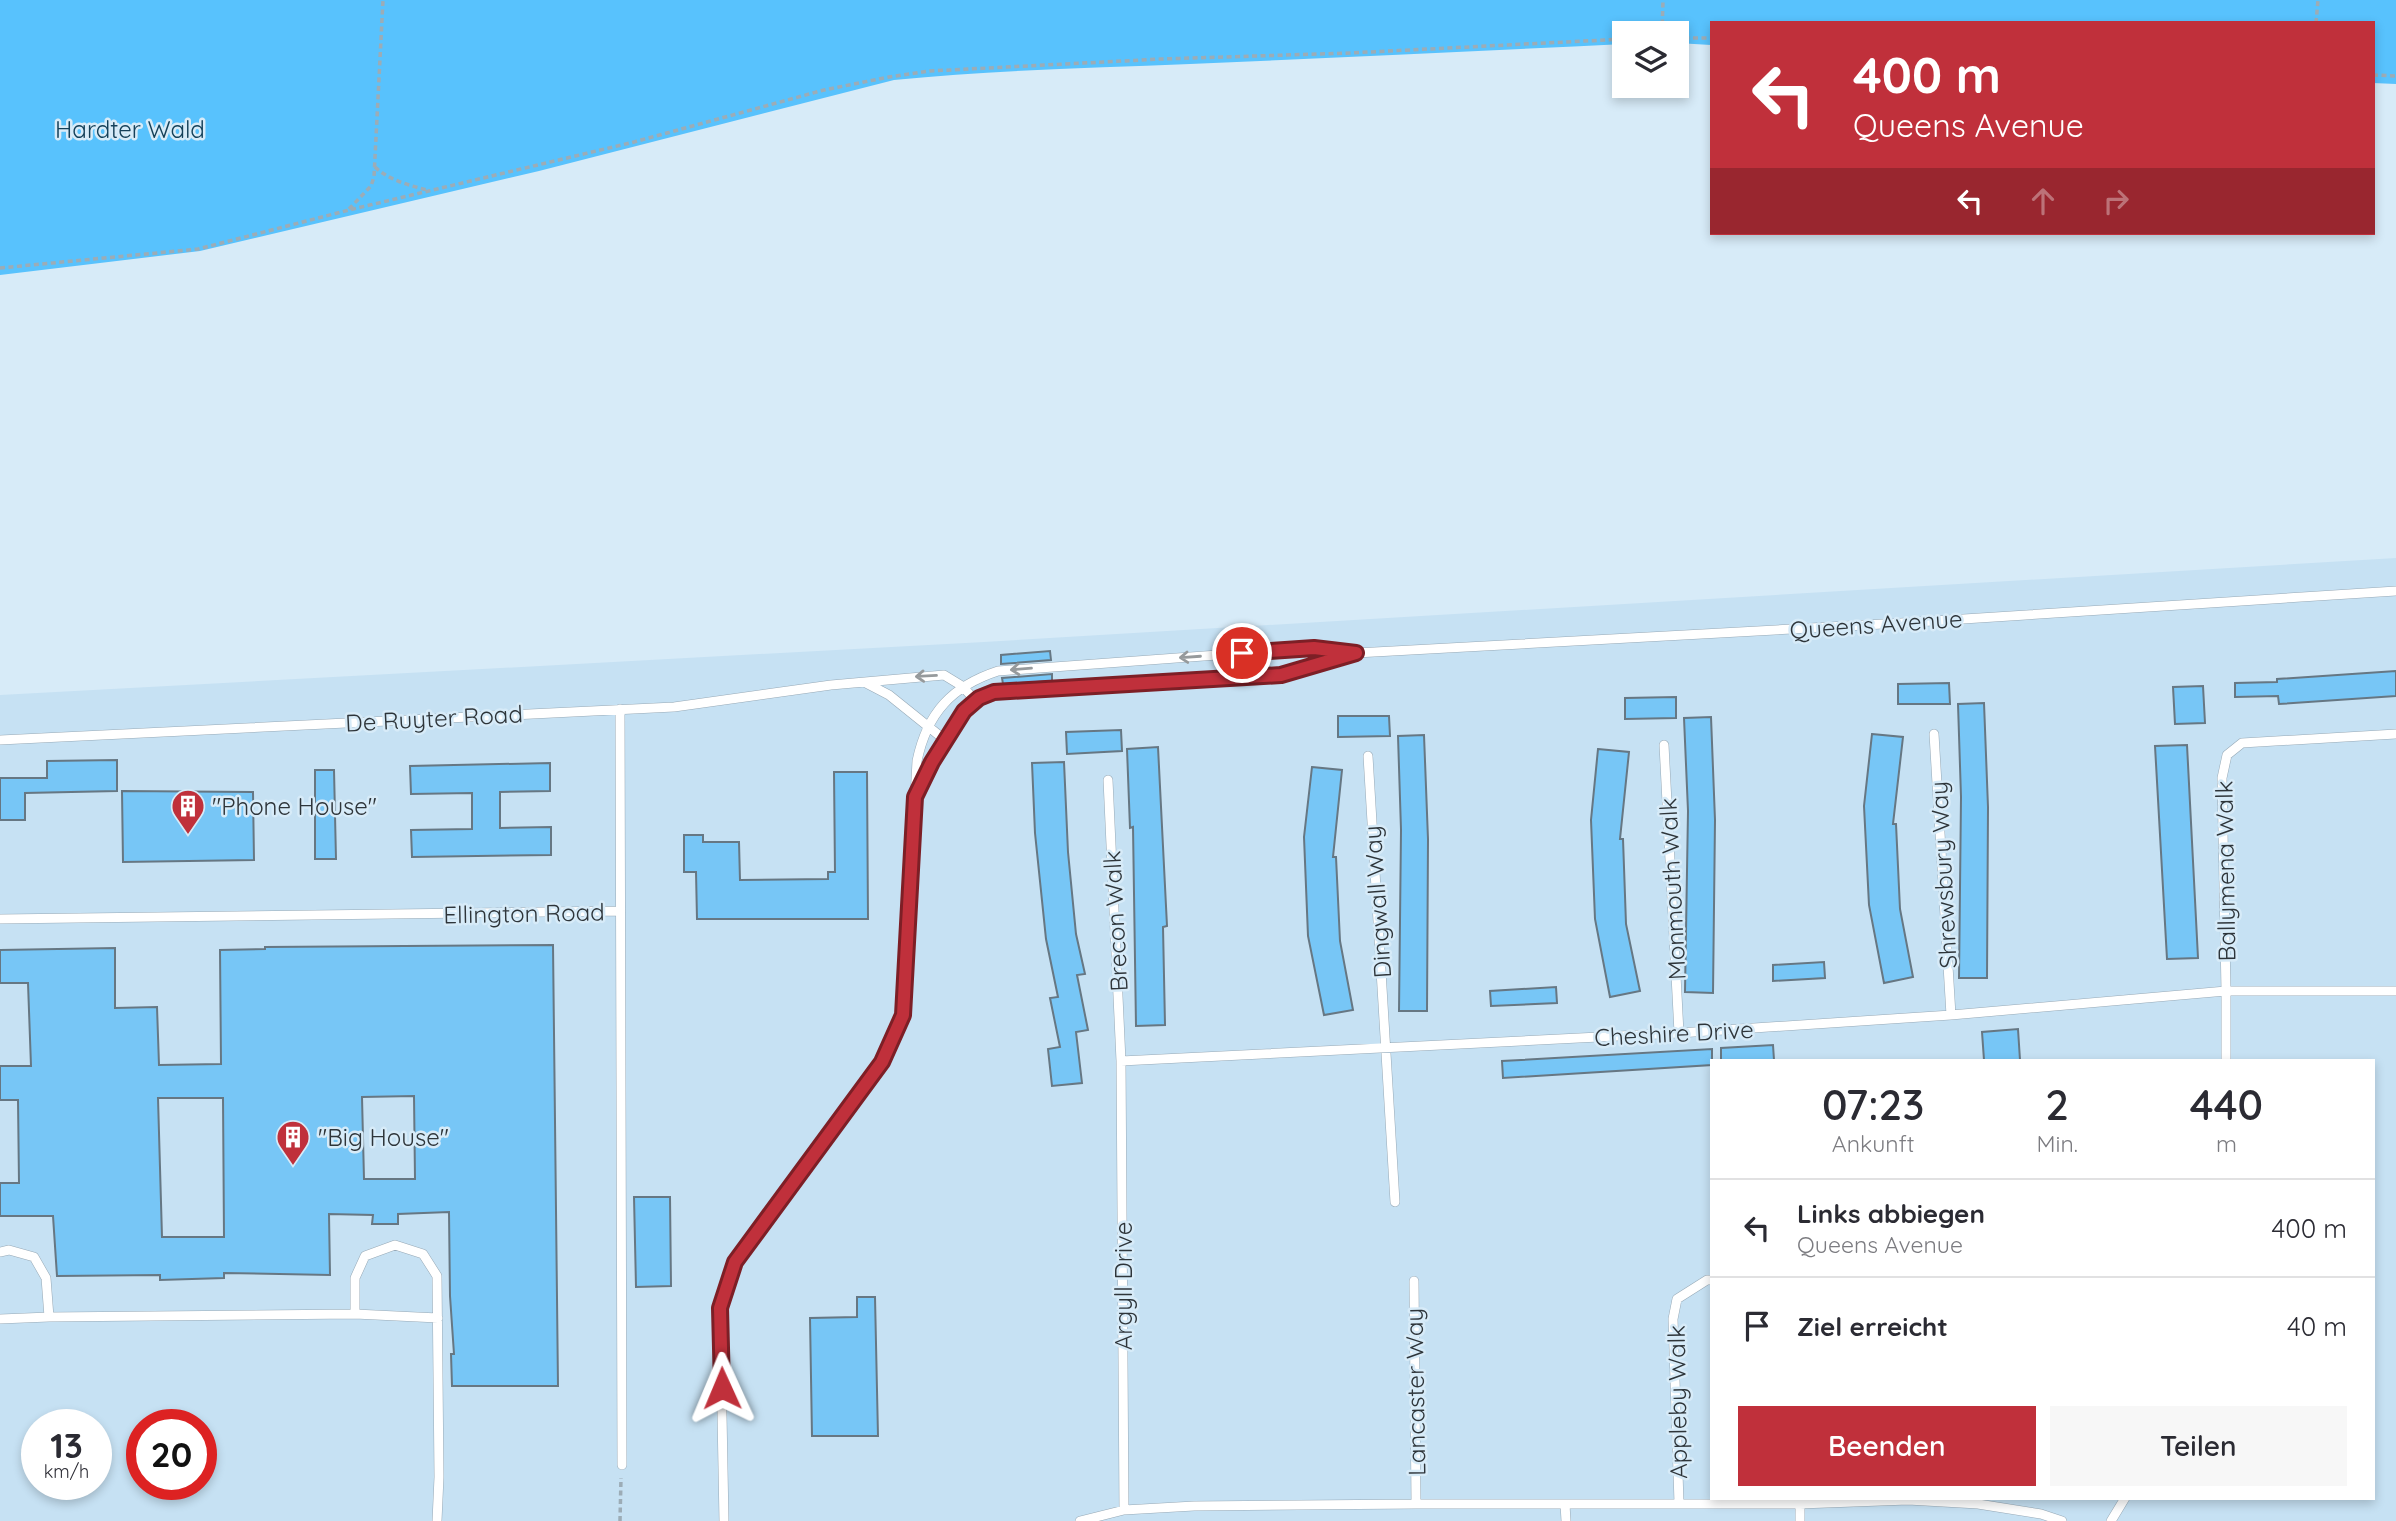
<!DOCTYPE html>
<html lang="de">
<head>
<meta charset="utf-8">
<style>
	:root { --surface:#fff; --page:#f7f7f7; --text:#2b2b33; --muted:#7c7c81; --line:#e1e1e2; --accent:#c0303b }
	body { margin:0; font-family:Quicksand,sans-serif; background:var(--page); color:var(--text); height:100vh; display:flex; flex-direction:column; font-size:26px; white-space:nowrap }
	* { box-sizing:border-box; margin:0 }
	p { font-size:23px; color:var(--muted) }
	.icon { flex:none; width:38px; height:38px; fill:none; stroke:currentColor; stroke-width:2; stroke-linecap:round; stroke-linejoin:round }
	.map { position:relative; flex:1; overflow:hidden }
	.panel { position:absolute; left:1710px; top:1059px; width:665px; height:441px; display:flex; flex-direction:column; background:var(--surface); border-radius:0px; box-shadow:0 4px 10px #0003 }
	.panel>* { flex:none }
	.guide { position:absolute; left:1710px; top:21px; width:665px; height:214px; border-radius:0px; box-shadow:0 4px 10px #0003; background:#c0303b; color:#fff; overflow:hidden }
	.buttons { position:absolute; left:1612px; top:21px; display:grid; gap:14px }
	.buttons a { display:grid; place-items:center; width:77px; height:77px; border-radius:0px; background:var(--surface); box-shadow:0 4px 10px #0003; font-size:35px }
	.speed { position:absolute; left:21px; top:1409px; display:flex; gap:14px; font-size:35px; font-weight:700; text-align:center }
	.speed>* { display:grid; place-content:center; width:91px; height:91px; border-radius:50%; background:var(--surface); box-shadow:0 4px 10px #0003; line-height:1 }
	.speed small { font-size:18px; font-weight:400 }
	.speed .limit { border:10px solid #d22; background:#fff; color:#111 }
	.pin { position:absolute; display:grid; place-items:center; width:60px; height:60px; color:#fff; margin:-30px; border:4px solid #fff; border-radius:50%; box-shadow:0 2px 7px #0007 }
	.me { position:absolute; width:77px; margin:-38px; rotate:359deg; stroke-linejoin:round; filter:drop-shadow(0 0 5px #0008) }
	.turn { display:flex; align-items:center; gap:24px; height:147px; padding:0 28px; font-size:32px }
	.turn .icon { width:91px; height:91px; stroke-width:2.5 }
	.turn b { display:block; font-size:49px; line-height:60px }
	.lanes { display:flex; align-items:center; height:66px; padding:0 28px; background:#0003; justify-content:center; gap:35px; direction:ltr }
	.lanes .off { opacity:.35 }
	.eta { display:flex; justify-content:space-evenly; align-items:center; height:119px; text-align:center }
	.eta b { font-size:42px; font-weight:600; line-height:49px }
	.button { display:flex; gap:14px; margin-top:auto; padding:14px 28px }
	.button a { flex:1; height:80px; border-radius:0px; background:var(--accent); color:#fff; font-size:28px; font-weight:600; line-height:80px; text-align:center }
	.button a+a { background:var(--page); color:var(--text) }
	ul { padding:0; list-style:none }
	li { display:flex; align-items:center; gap:21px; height:98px; padding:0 28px; border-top:2px solid var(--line) }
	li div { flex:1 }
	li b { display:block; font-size:26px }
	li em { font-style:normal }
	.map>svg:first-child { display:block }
	.built { fill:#c6e1f3; fill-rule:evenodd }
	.forest { fill:#58c2fd }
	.building { fill:#77c6f6; stroke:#667783; stroke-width:2; fill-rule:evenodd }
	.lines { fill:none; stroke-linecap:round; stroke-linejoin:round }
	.lane-casing { stroke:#97a9b6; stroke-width:10 }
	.path { stroke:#9cacb6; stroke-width:3.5; stroke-dasharray:5 3.5; stroke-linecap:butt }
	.lane { stroke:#fff; stroke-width:9 }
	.oneway { stroke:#969a9c }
	.route-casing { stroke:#7d1f26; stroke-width:18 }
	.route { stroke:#c0303b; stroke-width:12 }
	.labels { text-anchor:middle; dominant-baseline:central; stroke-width:5; stroke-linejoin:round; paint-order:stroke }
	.park-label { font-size:24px; fill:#144059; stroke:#d7ebf8 }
	.street-label { font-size:24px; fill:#2e353a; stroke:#d7ebf8 }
	.poi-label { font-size:24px; fill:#2e353a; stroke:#d7ebf8; text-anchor:start }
</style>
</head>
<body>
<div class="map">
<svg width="2396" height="1521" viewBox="0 0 2396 1521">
	<rect width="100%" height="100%" fill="#d7ebf8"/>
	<path class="built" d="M2396 558V1521H0V695L984 642ZM1712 1060H2373V1498H1712ZM37 1424H96V1484H37ZM142 1424H201V1484H142Z"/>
	<path class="forest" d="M0 0H2396V84L2373 83V23H1712L1711 45 1677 43 1676 33H1624V44C1479 51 1335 58 1190 64 1091 68 993 70 894 80L539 171 200 251 0 275Z"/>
	<path class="building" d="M1050 651 1051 660 1001 664V655Z
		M2396 671V696L2279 704 2278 696 2235 697V683L2277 682V679Z
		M1052 674V681L1003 684 1002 678Z
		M1949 683 1950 704H1898V684Z
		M2203 686 2205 723 2175 724 2173 687Z
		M1676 697V718L1625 719V698Z
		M1984 703 1988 807 1987 978H1959L1961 797 1958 704Z
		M1338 716H1389L1390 736 1338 737Z
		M1711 717 1715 820 1713 993 1685 992 1688 811 1684 718Z
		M1121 730 1122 751 1067 754 1066 732Z
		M1872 734 1903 737 1893 824H1896L1900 909 1913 977 1884 983 1869 905 1864 806Z
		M1424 735 1428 839 1427 1011H1399L1401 830 1398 736Z
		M2187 745 2198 958 2167 959 2155 746Z
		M1158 747 1167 926 1163 927 1165 1025 1136 1026 1133 827 1130 828 1127 749Z
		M1598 749 1629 752 1620 839H1623L1626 924 1640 991 1610 997 1595 919 1591 820Z
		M117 760V791L25 793V820H0V778H47V761Z
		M1064 762 1068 852 1076 934 1085 974 1077 975 1088 1030 1076 1032 1082 1083 1052 1086 1048 1049 1060 1047 1050 998 1058 997 1046 939 1035 833 1032 763Z
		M550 763V791L500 792V828L551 827V855L412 857 411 830 472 829V793L411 794 410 766Z
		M1312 767 1342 770 1333 857H1336L1340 941 1353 1010 1324 1015 1308 936 1304 837Z
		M315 770H334L336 859H315Z
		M834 772H867L868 919H697L696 872H684V835H703V842H739L740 880 828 879V872H835Z
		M122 791 253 792 254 860 123 862Z
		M553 945 558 1386H452L451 1354H454L450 1296 449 1212 398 1214V1224H372L373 1215 329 1214 330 1275 224 1273V1278L160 1280V1275L57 1276 53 1216H0V1183H19L18 1100H0V1066H31L28 983H0V950L115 948V1008L157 1007 159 1065 221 1064 220 950 265 949V947ZM414 1096 415 1179H364L362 1097ZM158 1098H223L224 1237H162Z
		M1824 962 1825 978 1773 981V965Z
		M1556 987 1557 1003 1491 1006 1490 991Z
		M2018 1029 2020 1060H1984L1982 1032Z
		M1773 1045 1774 1060H1721V1048Z
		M1712 1049V1065L1503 1078 1502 1061Z
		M634 1197H670L671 1286 636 1287Z
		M857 1297H875L878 1436H812L810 1318 857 1317Z"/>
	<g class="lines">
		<defs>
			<path id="lane" d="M866 683 889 695 945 740
				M620 709 622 1465
				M1934 734 1951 1015
				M2396 734 2242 743 2227 755 2222 778 2226 991H2396
				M0 740 674 707 831 685 944 675 962 686 976 701
				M1664 745 1679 1033
				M1368 756 1395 1202
				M1108 780 1121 1061 1124 1510
				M917 792C930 766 954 714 978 698 983 695 989 694 994 692L1147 682 1254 678 1281 675 1350 654
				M0 919 620 911
				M1121 1061 1679 1033 1951 1015 2226 991V1060
				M0 1252 9 1250 34 1257 46 1278 49 1317 355 1314V1278L365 1256 395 1245 423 1254 437 1276 439 1477 437 1521
				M1414 1281 1416 1504
				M355 1314 438 1318
				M0 1319 49 1317
				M1679 1503 1673 1319 1677 1299 1707 1280H1712
				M1565 1504 1566 1521
				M1800 1504V1521
				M724 1521 720 1308 735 1262 882 1062 903 1015 917 761C927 713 952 686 998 671L1314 648 1356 653 1901 623 2396 591
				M1080 1521 1124 1510 1194 1506 1416 1504H1800L1908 1500 1978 1504 2041 1514 2062 1521
				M2111 1521 2125 1498"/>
		</defs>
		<use href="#lane" class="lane-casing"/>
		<path class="path" d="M2316 23 2318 0
			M1662 33 1663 0
			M1676 38H1712
			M2373 75 2396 76
			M375 167C389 180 408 185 427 190
			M349 209 371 186 374 177 383 0
			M0 268 198 249 349 210 634 142 824 90 889 77 930 71 1161 59 1350 53 1624 39
			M620 1521 621 1478"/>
		<use href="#lane" class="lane"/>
	</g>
	<defs><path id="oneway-shaft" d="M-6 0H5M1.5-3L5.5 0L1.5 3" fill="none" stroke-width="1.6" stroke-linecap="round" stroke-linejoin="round" transform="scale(1.75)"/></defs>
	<g class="oneway">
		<use href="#oneway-shaft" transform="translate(1190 657) rotate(176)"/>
		<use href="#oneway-shaft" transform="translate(1021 669) rotate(175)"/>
		<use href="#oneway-shaft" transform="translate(926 676) rotate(177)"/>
	</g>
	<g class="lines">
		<defs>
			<path id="route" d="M722 1388 720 1308 735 1262 882 1062 903 1015 915 797 932 762 964 711 979 698 994 692 1281 675 1356 653 1314 648 1242 653"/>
		</defs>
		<use href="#route" class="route-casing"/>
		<use href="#route" class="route"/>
	</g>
	<defs>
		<symbol id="building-pin" viewBox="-11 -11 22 30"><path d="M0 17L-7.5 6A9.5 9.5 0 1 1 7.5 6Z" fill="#c0303b" stroke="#d7ebf8"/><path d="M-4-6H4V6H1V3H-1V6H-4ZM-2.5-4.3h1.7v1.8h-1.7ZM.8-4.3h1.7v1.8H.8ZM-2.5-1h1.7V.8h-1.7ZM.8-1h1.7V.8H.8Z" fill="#fff"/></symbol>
	</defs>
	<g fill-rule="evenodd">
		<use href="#building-pin" x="169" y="787" width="38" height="52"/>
		<use href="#building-pin" x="274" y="1118" width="38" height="52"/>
	</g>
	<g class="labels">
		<g class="park-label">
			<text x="130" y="129">Hardter Wald</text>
		</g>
		<g class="street-label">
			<text transform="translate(1876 624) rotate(-4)">Queens Avenue</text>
			<text transform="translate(434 718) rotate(-3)">De Ruyter Road</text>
			<text transform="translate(2225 871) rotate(-91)">Ballymena Walk</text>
			<text transform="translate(1943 875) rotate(-93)">Shrewsbury Way</text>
			<text transform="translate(1672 889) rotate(-93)">Monmouth Walk</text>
			<text transform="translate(1377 902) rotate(-94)">Dingwall Way</text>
			<text transform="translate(524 913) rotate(-1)">Ellington Road</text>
			<text transform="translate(1115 921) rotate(-93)">Brecon Walk</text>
			<text transform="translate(1674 1033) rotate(-3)">Cheshire Drive</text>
			<text transform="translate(1123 1286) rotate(-90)">Argyll Drive</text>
			<text transform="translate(1415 1392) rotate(-91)">Lancaster Way</text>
			<text transform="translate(1677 1402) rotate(-91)">Appleby Walk</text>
		</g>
		<g class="poi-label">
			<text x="212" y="806">"Phone House"</text>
			<text x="318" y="1137">"Big House"</text>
		</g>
	</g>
</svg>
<div class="buttons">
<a><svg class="icon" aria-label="layers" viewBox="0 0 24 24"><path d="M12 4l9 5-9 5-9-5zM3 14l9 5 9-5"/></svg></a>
</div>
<div class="speed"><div>13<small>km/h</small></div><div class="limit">20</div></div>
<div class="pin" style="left:1242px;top:653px;background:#d93025"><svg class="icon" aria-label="arrive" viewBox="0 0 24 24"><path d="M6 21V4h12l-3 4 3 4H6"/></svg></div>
<svg class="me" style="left:722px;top:1388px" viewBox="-20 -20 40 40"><path d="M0-17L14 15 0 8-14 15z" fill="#c0303b" stroke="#fff" stroke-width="4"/></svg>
<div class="guide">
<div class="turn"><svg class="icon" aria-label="left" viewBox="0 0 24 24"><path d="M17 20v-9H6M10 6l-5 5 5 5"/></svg><div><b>400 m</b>Queens Avenue</div></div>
<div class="lanes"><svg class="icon" aria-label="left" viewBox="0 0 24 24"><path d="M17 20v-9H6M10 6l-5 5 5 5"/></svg><svg class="icon off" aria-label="ahead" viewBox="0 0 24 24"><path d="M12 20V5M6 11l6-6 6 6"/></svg><svg class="icon off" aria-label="right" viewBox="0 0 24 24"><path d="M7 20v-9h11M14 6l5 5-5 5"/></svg></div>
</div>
<section class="panel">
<div class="eta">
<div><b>07:23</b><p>Ankunft</p></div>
<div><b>2</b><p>Min.</p></div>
<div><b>440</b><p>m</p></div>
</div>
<ul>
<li><svg class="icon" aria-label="left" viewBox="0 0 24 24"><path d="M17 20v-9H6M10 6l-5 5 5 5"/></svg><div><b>Links abbiegen</b><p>Queens Avenue</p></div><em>400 m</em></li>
<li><svg class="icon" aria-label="arrive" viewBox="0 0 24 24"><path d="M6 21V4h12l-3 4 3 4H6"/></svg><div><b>Ziel erreicht</b></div><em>40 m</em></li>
</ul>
<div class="button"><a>Beenden</a><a>Teilen</a></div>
</section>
</div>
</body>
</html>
